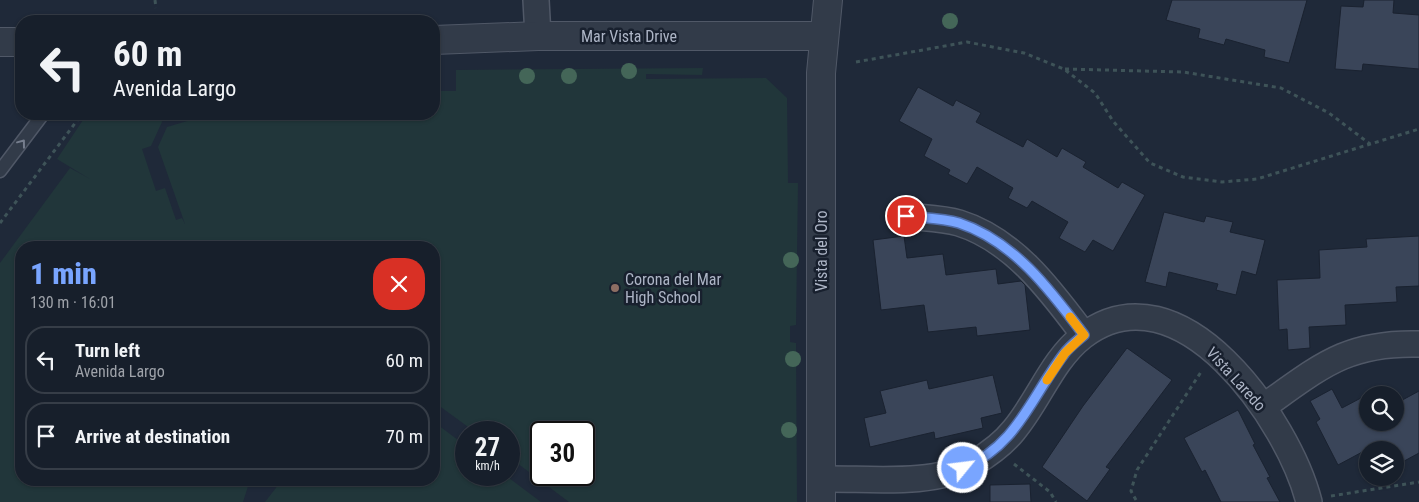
<!DOCTYPE html>
<html lang="en">
<head>
<meta charset="utf-8">
<style>
	:root { --surface:#171f2b; --page:#242c37; --text:#f1f3f6; --muted:#9ea2a9; --line:#363d47; --accent:#79a5ff }
	body { margin:0; font-family:"Roboto Condensed",sans-serif; background:var(--page); color:var(--text); height:100vh; display:flex; flex-direction:column; font-size:19px; white-space:nowrap }
	* { box-sizing:border-box; margin:0 }
	p { font-size:16px; color:var(--muted) }
	.icon { flex:none; width:28px; height:28px; fill:none; stroke:currentColor; stroke-width:2; stroke-linecap:round; stroke-linejoin:round }
	.map { position:relative; flex:1; overflow:hidden }
	.details { position:absolute; left:15px; top:241px; width:425px; height:245px; display:flex; flex-direction:column; background:var(--surface); border-radius:20px; box-shadow:0 1px 4px #0004,0 0 0 1px var(--line) }
	.details>* { flex:none }
	.banner { position:absolute; left:15px; top:15px; width:425px; height:105px; border-radius:20px; box-shadow:0 1px 4px #0004,0 0 0 1px var(--line); background:#171f2b; color:var(--text); overflow:hidden }
	.tools { position:absolute; left:1359px; top:386px; display:grid; gap:10px }
	.tools a { display:grid; place-items:center; width:45px; height:45px; border-radius:50%; background:var(--surface); box-shadow:0 1px 4px #0004,0 0 0 1px var(--line); font-size:25px }
	.speed { position:absolute; left:455px; top:421px; display:flex; gap:10px; font-size:25px; font-weight:700; text-align:center }
	.speed>* { display:grid; place-content:center; width:65px; height:65px; border-radius:50%; background:var(--surface); box-shadow:0 1px 4px #0004,0 0 0 1px var(--line); line-height:1 }
	.speed small { font-size:12px; font-weight:400 }
	.speed .limit { border:2px solid #111; border-radius:8px; background:#fff; color:#111 }
	.pin { position:absolute; display:grid; place-items:center; width:42px; height:42px; color:#fff; margin:-21px; border:2px solid #fff; border-radius:50%; box-shadow:0 1px 5px #0007 }
	.me { position:absolute; width:55px; margin:-28px; rotate:61deg; stroke-linejoin:round; filter:drop-shadow(0 0 4px #0008) }
	.turn { display:flex; align-items:center; gap:18px; height:105px; padding:0 15px; font-size:22px }
	.turn .icon { width:65px; height:65px; stroke-width:2.5 }
	.turn b { display:block; font-size:35px; line-height:42px }
	.round { display:grid; place-items:center; flex:none; width:52px; height:52px; border-radius:20px; background:var(--page) }
	.headline { display:flex; align-items:center; justify-content:space-between; height:85px; padding:0 15px }
	h1 { font-size:30px; font-weight:800; line-height:38px; color:var(--accent) }
	ul { padding:0; list-style:none }
	li { display:flex; align-items:center; gap:15px; height:68px; margin:0 10px 8px; padding:0 5px; border:2px solid var(--line); border-radius:20px }
	li div { flex:1 }
	li b { display:block; font-size:19px }
	li em { font-style:normal }
	.map>svg:first-child { display:block }
	.green { fill:#21363a; fill-rule:evenodd }
	.building { fill:#3a4559; stroke:#1a2230 }
	.lines { fill:none; stroke-linecap:round; stroke-linejoin:round }
	.service-casing { stroke:#505867; stroke-width:15 }
	.minor-casing { stroke:#505867; stroke-width:28 }
	.tertiary-casing { stroke:#505867; stroke-width:30 }
	.path { stroke:#3e5358; stroke-width:3; stroke-dasharray:4 4; stroke-linecap:butt }
	.service { stroke:#323b49; stroke-width:12 }
	.minor { stroke:#323b49; stroke-width:25 }
	.tertiary { stroke:#323b49; stroke-width:28 }
	.tree { fill:#446658 }
	.oneway { stroke:#767e8e }
	.route-casing { stroke:#4f6ba6; stroke-width:12 }
	.route { stroke:#79a5ff; stroke-width:9 }
	.slow { stroke:#f59e0b; stroke-width:9 }
	.education-dot { fill:#8d6e63; stroke:#18202e; stroke-width:2 }
	.labels { text-anchor:middle; dominant-baseline:central; stroke-width:5; stroke-linejoin:round; paint-order:stroke }
	.street-label { font-size:16px; fill:#adb5c6; stroke:#18202e }
	.poi-label { font-size:16px; fill:#adb5c6; stroke:#18202e; text-anchor:start }
</style>
</head>
<body>
<div class="map">
<svg width="1419" height="502" viewBox="0 0 1419 502">
	<rect width="100%" height="100%" fill="#1f2939"/>
	<path class="green" d="M703 68 702 75 646 74V79L766 78 787 98 788 183H798L796 325 790 326V342L796 343 797 502H569L509 457V432H475L434 402V248H195L192 243V248H21V480H250L243 502H0V263L70 168 90 179 57 159 87 114H160L162 122 151 146 142 149 156 191 165 188 176 220 182 218 185 224 158 147 167 127 211 114H434V69H439V91H456V70ZM584 432V475H541V432Z
		M434 422 466 446V475H505L541 502H265L282 480H434Z"/>
	<path class="building" d="M1172 0H1307L1289 63 1264 57 1265 50 1226 39 1224 45 1198 38 1200 29 1166 20Z
		M1364 0H1394L1393 13 1419 15V69L1363 64 1362 71 1335 69 1341 6 1363 7Z
		M918 87 953 106 956 100 981 113 976 122 1023 147 1027 139 1057 157 1062 148 1086 162 1083 167 1118 188 1122 182 1145 195 1113 251 1093 240 1085 252 1059 238 1068 222 1032 201 1027 208 1008 198 1013 188 977 167 967 184 948 174 950 170 924 156 932 139 899 121Z
		M1164 212 1204 222 1206 216 1233 222 1230 232 1265 240 1256 275 1242 271 1236 295 1216 290 1218 284 1169 272 1166 287 1145 282Z
		M904 236 907 258 943 254 946 275 996 269 998 284 1021 281 1025 285 1030 330 977 336 976 327 928 332 924 305 881 310 873 240Z
		M1419 236V286L1396 287 1397 302 1345 305 1346 325 1309 327 1310 348 1288 350 1287 329 1279 330 1277 280 1320 278 1319 250 1367 247 1366 239Z
		M1127 348 1172 380 1106 467 1110 469 1087 501 1042 467 1083 406Z
		M993 375 1002 413 981 418 983 428 935 439 934 432 870 447 864 418 886 413 880 391 927 380 929 389Z
		M1332 389 1342 408 1376 390 1378 395H1368V422H1395V404L1419 391V453L1395 466V450H1366L1338 465 1316 422 1320 419 1310 401Z
		M1238 410 1255 444 1253 445 1270 477 1267 478 1280 502H1221L1205 470 1202 472 1184 438Z
		M1030 484 1031 502H990V485Z"/>
	<g class="lines">
		<defs>
			<path id="service" d="M0 171 43 114"/>
			<path id="minor" d="M536 0 538 36
				M906 216C923 218 943 218 959 223 1014 240 1051 291 1084 335
				M1263 407C1320 367 1346 342 1419 344
				M822 479C868 478 933 487 974 463 989 454 1003 444 1014 430 1039 400 1052 360 1083 336 1180 262 1289 422 1309 502"/>
			<path id="tertiary" d="M434 40 538 36H824
				M0 42H21
				M821 502V73L828 0"/>
		</defs>
		<use href="#service" class="service-casing"/>
		<use href="#minor" class="minor-casing"/>
		<use href="#tertiary" class="tertiary-casing"/>
		<path class="path" d="M155 0 156 8
			M856 62 967 42 1024 53 1064 69 1095 93 1113 121 1150 163 1183 177 1222 182 1257 179 1419 129
			M1065 69 1183 72 1281 88 1329 113 1370 144
			M0 223 82 114
			M1014 464 1050 492 1056 502
			M1331 496 1419 482
			M1136 500 1131 491 1137 470 1201 372"/>
		<use href="#service" class="service"/>
		<use href="#minor" class="minor"/>
		<use href="#tertiary" class="tertiary"/>
	</g>
	<g class="tree">
		<circle cx="950" cy="21" r="8"/>
		<circle cx="629" cy="71" r="8"/>
		<circle cx="527" cy="76" r="8"/>
		<circle cx="569" cy="76" r="8"/>
		<circle cx="791" cy="260" r="8"/>
		<circle cx="793" cy="359" r="8"/>
		<circle cx="789" cy="430" r="8"/>
	</g>
	<defs><path id="oneway-chevron" d="M-2-3.5L2.5 0L-2 3.5" fill="none" stroke-width="1.6" stroke-linecap="round" stroke-linejoin="round" transform="scale(1.25)"/></defs>
	<use class="oneway" href="#oneway-chevron" transform="translate(22 143) rotate(-53)"/>
	<g class="lines">
		<defs>
			<path id="route" d="M906 216C923 218 943 218 959 223 1014 241 1051 291 1084 335 1077 341 1069 347 1064 354 1031 397 1017 446 963 468"/>
		</defs>
		<use href="#route" class="route-casing"/>
		<use href="#route" class="route"/>
		<path class="slow" d="M1047 380 1065 353 1084 335 1070 317"/>
	</g>
	<circle class="education-dot" cx="615" cy="288" r="5"/>
	<g class="labels">
		<g class="street-label">
			<text x="629" y="36">Mar Vista Drive</text>
			<text transform="translate(821 251) rotate(-90)">Vista del Oro</text>
			<text transform="translate(1236 379) rotate(48)">Vista Laredo</text>
		</g>
		<g class="poi-label">
			<text x="625" y="279">Corona del Mar<tspan x="625" dy="18">High School</tspan></text>
		</g>
	</g>
</svg>
<div class="tools">
<a><svg class="icon" aria-label="search" viewBox="0 0 24 24"><circle cx="10" cy="10" r="6"/><path d="M15 15l6 6"/></svg></a>
<a><svg class="icon" aria-label="layers" viewBox="0 0 24 24"><path d="M12 4l9 5-9 5-9-5zM3 14l9 5 9-5"/></svg></a>
</div>
<div class="speed"><div>27<small>km/h</small></div><div class="limit">30</div></div>
<div class="pin" style="left:906px;top:216px;background:#d93025"><svg class="icon" aria-label="arrive" viewBox="0 0 24 24"><path d="M6 21V4h12l-3 4 3 4H6"/></svg></div>
<svg class="me" style="left:963px;top:468px" viewBox="-20 -20 40 40"><circle r="17" fill="#79a5ff" stroke="#fff" stroke-width="3"/><path d="M0-11L8 9 0 5-8 9z" fill="#fff"/></svg>
<div class="banner">
<div class="turn"><svg class="icon" aria-label="left" viewBox="0 0 24 24"><path d="M17 20v-9H6M10 6l-5 5 5 5"/></svg><div><b>60 m</b>Avenida Largo</div></div>
</div>
<section class="details">
<div class="headline"><div><h1>1 min</h1><p>130 m · 16:01</p></div><a class="round" style="background:#d93025;color:#fff"><svg class="icon" aria-label="close" viewBox="0 0 24 24"><path d="M6 6l12 12M18 6L6 18"/></svg></a></div>
<ul>
<li><svg class="icon" aria-label="left" viewBox="0 0 24 24"><path d="M17 20v-9H6M10 6l-5 5 5 5"/></svg><div><b>Turn left</b><p>Avenida Largo</p></div><em>60 m</em></li>
<li><svg class="icon" aria-label="arrive" viewBox="0 0 24 24"><path d="M6 21V4h12l-3 4 3 4H6"/></svg><div><b>Arrive at destination</b></div><em>70 m</em></li>
</ul>
</section>
</div>
</body>
</html>
